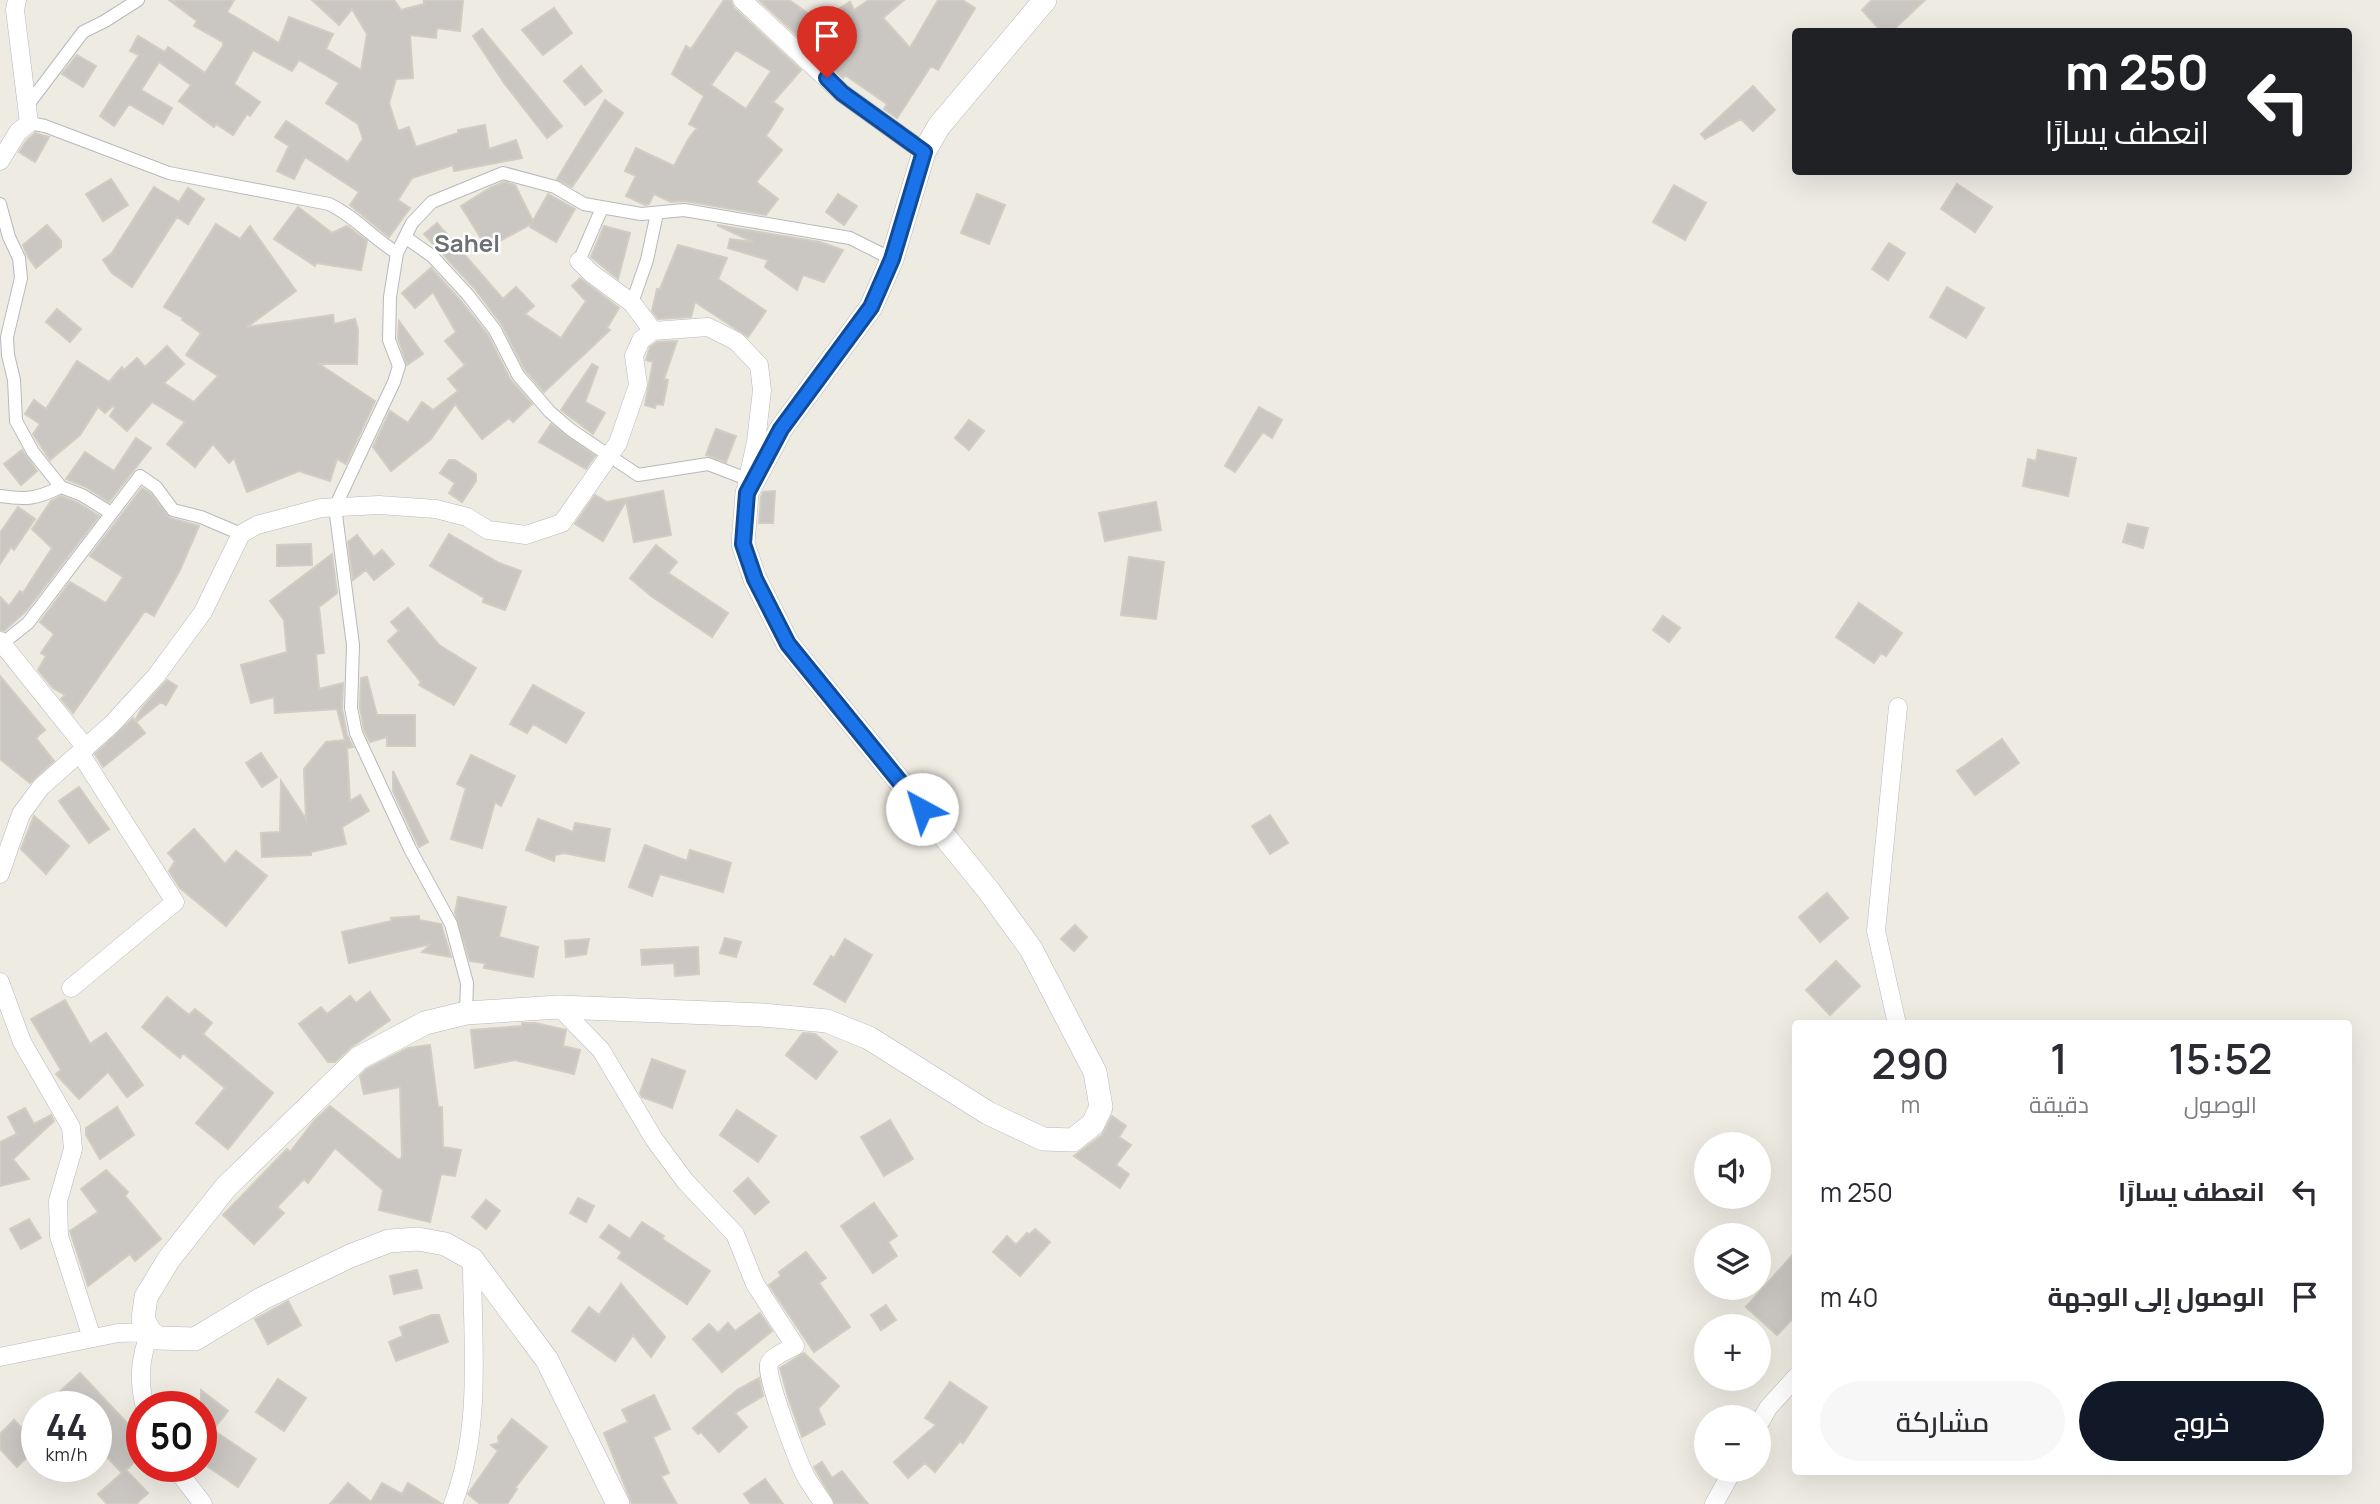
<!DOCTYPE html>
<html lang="ar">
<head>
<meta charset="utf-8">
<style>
	:root { --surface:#fff; --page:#f7f7f7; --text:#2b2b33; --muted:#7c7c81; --accent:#111827 }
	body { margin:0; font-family:Manrope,Cairo,sans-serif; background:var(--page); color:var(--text); direction:rtl; height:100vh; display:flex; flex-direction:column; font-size:26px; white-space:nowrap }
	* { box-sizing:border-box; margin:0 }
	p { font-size:23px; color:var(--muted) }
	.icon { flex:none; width:38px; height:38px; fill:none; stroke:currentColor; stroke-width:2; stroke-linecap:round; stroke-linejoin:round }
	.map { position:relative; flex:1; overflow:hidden; direction:ltr }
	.side { position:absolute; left:1792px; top:1020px; width:560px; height:455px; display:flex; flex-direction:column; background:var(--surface); border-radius:7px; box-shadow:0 7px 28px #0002; direction:rtl }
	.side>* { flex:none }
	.top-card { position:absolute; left:1792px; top:28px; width:560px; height:147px; border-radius:7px; box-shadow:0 7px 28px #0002; direction:rtl; background:#202124; color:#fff; overflow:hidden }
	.buttons { position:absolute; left:1694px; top:1132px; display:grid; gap:14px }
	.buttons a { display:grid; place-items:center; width:77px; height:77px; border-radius:50%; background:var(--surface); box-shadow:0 7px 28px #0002; font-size:35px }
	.speed { position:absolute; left:21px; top:1391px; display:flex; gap:14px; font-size:35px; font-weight:700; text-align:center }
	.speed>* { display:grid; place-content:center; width:91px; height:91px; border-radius:50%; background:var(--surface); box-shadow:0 7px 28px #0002; line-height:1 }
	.speed small { font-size:18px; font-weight:400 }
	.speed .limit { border:10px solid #d22; background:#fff; color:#111 }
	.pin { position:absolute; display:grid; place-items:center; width:60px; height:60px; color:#fff; margin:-72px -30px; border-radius:50% 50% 50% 0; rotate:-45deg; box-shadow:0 0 7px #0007 }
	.pin .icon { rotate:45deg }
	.me { position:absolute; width:77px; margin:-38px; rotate:321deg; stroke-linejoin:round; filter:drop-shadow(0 0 5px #0008) }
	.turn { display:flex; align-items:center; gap:24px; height:147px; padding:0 28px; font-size:32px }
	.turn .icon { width:91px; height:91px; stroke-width:2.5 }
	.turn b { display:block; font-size:49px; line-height:60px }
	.eta { display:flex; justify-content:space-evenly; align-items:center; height:119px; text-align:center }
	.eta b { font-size:42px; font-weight:600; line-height:49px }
	.action { display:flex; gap:14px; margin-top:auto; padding:14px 28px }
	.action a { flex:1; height:80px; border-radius:42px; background:var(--accent); color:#fff; font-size:28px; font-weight:600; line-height:80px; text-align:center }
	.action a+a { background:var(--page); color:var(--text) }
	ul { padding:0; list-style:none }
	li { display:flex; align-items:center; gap:21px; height:105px; padding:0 28px }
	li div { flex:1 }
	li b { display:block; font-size:26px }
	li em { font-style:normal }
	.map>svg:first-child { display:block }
	.building { fill:#cac7c2; stroke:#d2ccc2; stroke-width:2; fill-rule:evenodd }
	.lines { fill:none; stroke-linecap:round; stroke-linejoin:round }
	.pedestrian-casing { stroke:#b6b9bd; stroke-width:14 }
	.minor-casing { stroke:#b6b9bd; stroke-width:19 }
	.secondary-casing { stroke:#b5b8bd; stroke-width:24 }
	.pedestrian { stroke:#fff; stroke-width:12 }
	.minor { stroke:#fff; stroke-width:18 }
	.secondary { stroke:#fff; stroke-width:23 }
	.route-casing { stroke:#114b97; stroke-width:18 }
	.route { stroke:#1a73e8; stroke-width:12 }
	.labels { text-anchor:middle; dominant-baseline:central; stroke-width:5; stroke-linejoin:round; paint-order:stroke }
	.quarter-label { font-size:24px; font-weight:bold; fill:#6c7175; stroke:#fff }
</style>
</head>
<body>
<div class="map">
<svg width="2380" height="1504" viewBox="0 0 2380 1504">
	<rect width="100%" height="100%" fill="#eeebe3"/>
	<path class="building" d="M169 0H234L227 12 279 43 289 17 333 34 326 49 361 70 367 34 352 9 339 25 312 0H394L401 10 424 4V0H463L460 31 437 28 436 38 410 35 413 78 396 79 389 103 398 131 409 127 416 147 458 133V130L485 125 489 149 516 140 522 158 454 171 453 165 412 178 398 200 410 208 389 237 350 205 359 192 305 157 294 179 277 171 289 146 275 137 286 121 348 162 363 139 358 124 326 103 339 83 299 60 292 71 253 50 234 84 260 102 250 116 247 114 233 135 216 124 214 127 179 101 191 85 159 62 141 90 172 108 163 124 129 104 114 126 100 116 139 55 130 51 138 36 165 52 168 47 205 73 223 46V42L194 26 197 21Z
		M724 0H731L734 8 801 70 773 102 783 109 766 136 782 150 756 182 778 199 766 215 685 201 671 202 654 194 649 204 645 205 626 196 636 176 625 171 636 148 674 166 689 138 697 128 689 124 704 96 672 74 686 46 691 49ZM736 50 771 71 746 109 711 85Z
		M759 0H789L819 21 850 2 854 10 869 0H904L883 18 910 48 938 0H962L975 8 938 70 931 66 897 118 884 109 887 104 845 75 843 78Z
		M1872 0H1925L1891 32H1882L1862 10Z
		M554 8 572 33 543 55 522 30Z
		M482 29 562 126 547 138 504 83 473 36Z
		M77 55 96 66 83 87 62 74Z
		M581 66 602 91 585 105 564 81Z
		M1753 86 1775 110 1753 131 1741 119 1705 139 1701 134Z
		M605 100 623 113 572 187 557 179Z
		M35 133 49 137 35 162 19 152 27 140Z
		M111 179 128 205 103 221 86 194Z
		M504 182 515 185 533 221 548 194 575 209 556 242 530 227 531 224 487 248 461 206 490 188Z
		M1957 184 1992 207 1975 232 1941 209Z
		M1674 185 1706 203 1685 240 1653 222Z
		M154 187 179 202 188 188 204 199 188 224 177 217 132 287 112 273 103 260 112 253Z
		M838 194 857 206 844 225 826 212Z
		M977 194 1005 205 989 244 961 233Z
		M298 207 332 233 347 226 367 241 361 270 316 263 315 266 274 239Z
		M437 223 503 299 516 287 534 306 525 314 561 338 586 301 572 286 580 278 619 308 607 328 610 330 544 392 525 370 502 325 475 289 424 234Z
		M216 224 240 239 250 226 296 291 247 327 333 315 334 324 355 319 358 330 357 364H319L375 401 346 464 337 459 330 481 299 471 247 492 234 458 229 463 213 444 195 467 167 444 185 422 152 402 127 431 110 416 115 408 113 406 105 413 98 407 80 435 50 460 33 434 40 424 25 414 34 400 46 409 77 361 109 382 122 367 124 370 137 358 145 367 167 346 184 364 164 383 194 402 218 376 186 355 201 333 182 320 183 318 164 307Z
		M47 225 61 241V247L36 268 28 257 23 245Z
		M717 225 820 242 843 250 824 282 803 275 797 290 765 267 768 260 728 248 730 239 753 242Z
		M604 226 630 233 618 279 591 257Z
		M1889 243 1905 253 1888 280 1872 269Z
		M678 245 727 258 718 279 766 311 748 337 695 302 691 317 658 319 652 311 657 289H660Z
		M431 268 461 301 488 335 510 379 532 404 513 422 509 418 482 439 455 404 431 439 391 471 373 447 390 411 408 423 422 402 433 410 458 391 448 379 465 365 445 341 456 332 433 292 415 308 402 293Z
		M1947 287 1984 308 1966 338 1930 317Z
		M57 309 81 329 70 342 46 322Z
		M399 321 423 354 407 365 398 338Z
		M677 341 664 379 668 380 663 405 656 404 655 408 645 405 653 362 646 360 650 347 657 342Z
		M592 364 598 367 585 402 605 413 593 434 561 410Z
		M1259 407 1282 420 1272 438 1263 432 1235 472 1225 466Z
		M969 420 984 431 969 450 955 438Z
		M551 424 595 456 586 469 539 442Z
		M716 429 736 436 726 462 706 455Z
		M136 438 151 448 109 502 86 487 66 479 85 452 114 471Z
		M22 450 37 471 21 485 4 464Z
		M2038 450 2076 458 2068 496 2023 486 2028 459 2036 461Z
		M449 460H455L476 474V481L462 502 449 493 455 483 440 473Z
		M142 488 150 493 170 518 199 526 180 570 154 616 145 611 73 713 61 699 65 695 53 688 38 670 46 656 41 653 54 634 40 622 70 582 106 603 123 577 90 556Z
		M663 491 671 535 634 542 626 501 603 541 575 524 595 495 607 502Z
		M775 491 773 523H759L761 497 763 492Z
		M61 496 78 503 99 516 26 611 4 631 0 630V597L9 606 20 591 23 593 52 548 32 529 51 501Z
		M1156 502 1161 530 1105 541 1099 513Z
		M18 507 35 519 14 550 11 547 0 564V533Z
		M2128 524 2148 528 2143 548 2123 542Z
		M449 534 499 563 521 571 505 610 483 602 484 598 430 566Z
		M357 535 374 557 382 550 394 564 374 580 366 570 353 580 348 542Z
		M311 544 312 565 277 566V545Z
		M656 545 677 562 668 573 728 613 712 637 651 596 630 578Z
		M332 554 337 593 319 607 324 653 316 654 319 689 343 683 342 709 347 735 353 747 347 748 350 801 360 795 369 811 342 827 346 844 311 852V855L262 857 261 833 280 832 281 781 306 819 304 769 326 742 345 740 337 709 275 713 274 697 251 703 241 665 287 652 284 620 270 601Z
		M1129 557 1164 562 1156 619 1121 615Z
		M1859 603 1902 633 1886 656 1881 653 1874 663 1836 637Z
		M408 608 439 645 476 668 454 705 419 685 421 682 388 641 399 631 391 622Z
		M1663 616 1680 628 1669 642 1653 630Z
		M0 676 45 730 36 738 54 761 30 783 0 759Z
		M367 677 377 715H415V746H387V737L370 742 364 730 360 707 361 678Z
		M167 680 177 686 166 705 161 702 136 722 145 733 103 767 95 754 133 718 135 721 142 708Z
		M533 685 584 713 566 743 533 724 527 733 510 724Z
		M2002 739 2019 763 1975 795 1957 771Z
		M261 753 277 777 262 787 246 763Z
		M471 755 515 776 501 806 495 802 482 848 451 839 466 788 457 784Z
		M393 771 428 842 419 847 393 791Z
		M79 787 109 829 89 843 59 801Z
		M1270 815 1288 843 1270 854 1252 826Z
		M34 816 69 846 46 874 21 849Z
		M538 819 573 832 575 823 610 829 604 861 564 853 555 855 554 861 526 850Z
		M194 829 225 864 236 851 267 876 226 926 180 888 169 871 175 861 168 853Z
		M645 845 687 861 690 850 731 863 723 892 660 874 652 896 629 887Z
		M1827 893 1848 918 1820 942 1799 917Z
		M458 897 506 907 499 937 538 947 533 977 484 968 485 963 470 961 455 913Z
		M419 916V920L441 924 451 957 422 952 431 944 349 963 342 932 392 921 391 918Z
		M1075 925 1087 937 1074 951 1061 939Z
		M725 938 741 942 736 957 720 953Z
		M589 939 586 954 566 957 565 941Z
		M845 939 872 955 845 1002 814 984 831 956 834 958Z
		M698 947 699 974 675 976 674 963 642 965 641 950Z
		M1836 961 1860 986 1830 1015 1806 990Z
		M370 992 390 1020 350 1048 335 1062H328L299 1024 321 1007 327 1014 350 996 356 1003Z
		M167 997 189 1015 195 1009 212 1023 203 1034 273 1093 228 1149 196 1123 225 1088 183 1053 180 1058 142 1027Z
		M65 1000 90 1044 106 1033 143 1085 127 1097 108 1072 79 1099 56 1074 61 1070 31 1019Z
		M522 1023H535L566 1030 563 1046 580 1050 574 1074 515 1060 475 1068 471 1030 522 1026Z
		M803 1033 815 1034 837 1052 816 1079 786 1055Z
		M430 1045 438 1107H442L443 1147 461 1150 455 1176 441 1174 430 1222 379 1210 383 1190 335 1148 308 1183 304 1179 277 1207 284 1213 254 1244 223 1215 287 1149 290 1152 314 1121 330 1106 399 1160 402 1157 400 1087 364 1094 360 1076 367 1069 408 1048Z
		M652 1059 685 1071 672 1108 642 1097 640 1093Z
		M117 1107 134 1135 100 1159 86 1135V1128Z
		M25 1108 34 1124 51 1115 54 1121 13 1159 29 1179 0 1186V1142L17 1134 8 1117Z
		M737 1110 776 1136 758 1162 720 1135Z
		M1112 1116 1126 1126 1119 1137 1131 1145 1116 1165 1129 1174 1120 1188 1074 1156 1102 1135Z
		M890 1120 913 1159 884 1176 861 1137Z
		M106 1170 128 1192 125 1196 161 1239 135 1261 130 1254 88 1286 70 1231 98 1212 81 1189Z
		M748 1178 769 1202 755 1214 734 1191Z
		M578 1198 594 1206 586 1222 570 1213Z
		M486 1200 500 1211 486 1229 472 1217Z
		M874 1203 897 1236 888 1242 897 1256 873 1273 841 1226Z
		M29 1219 41 1238 21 1249 10 1229Z
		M642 1222 664 1236 662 1239 710 1271 687 1304 618 1258 622 1252 600 1237 609 1225 630 1239Z
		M1035 1229 1050 1242 1020 1276 993 1252 1007 1236 1016 1245 1027 1233 1029 1235Z
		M1796 1251V1315L1777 1335 1746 1307Z
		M806 1252 826 1278 819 1283 850 1327 814 1352 769 1285 781 1276 779 1272Z
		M417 1270 422 1288 394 1294 390 1276Z
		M621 1284 665 1337 651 1357 633 1335 615 1361 572 1331 589 1307 599 1315Z
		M288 1301 301 1325 268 1344 255 1319Z
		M886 1305 896 1320 881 1330 871 1315Z
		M760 1313 772 1331 722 1372 693 1339 709 1324 718 1333 728 1323 735 1331Z
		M432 1315H439L448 1342 396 1361 389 1342 403 1336 400 1327Z
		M804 1353 839 1386 818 1409 825 1424 802 1437 788 1397 780 1368Z
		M80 1373 142 1439V1455L126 1470 148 1493 136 1504H107L98 1494 122 1473 96 1445V1407H61L53 1398Z
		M759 1378 763 1396 735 1413 747 1427 719 1452 701 1432 698 1434 693 1428 737 1390Z
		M278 1379 306 1398 284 1431 256 1412Z
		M950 1382 987 1407 963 1443 960 1441 935 1472 925 1463 908 1478 894 1462 936 1425 925 1418Z
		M201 1390 228 1411 213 1430 256 1459 238 1487 201 1462Z
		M654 1395 670 1429 653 1437 669 1473 661 1476 677 1504H632L604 1433 628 1422 622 1410Z
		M512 1419 547 1447 515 1488 517 1489 507 1504H480L468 1494 498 1451 491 1445 499 1443 498 1437Z
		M14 1420 37 1443V1447L17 1467 0 1449V1434Z
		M822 1462 832 1478 842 1471 868 1504H835L814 1467Z
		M765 1479 783 1504H751L744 1494Z
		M348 1483 371 1502 382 1483 402 1494 408 1483 442 1504H330Z"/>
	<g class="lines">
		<defs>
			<path id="pedestrian" d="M27 106 83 32 105 21 138 0
				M29 123 45 126 169 173 329 204C356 217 371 237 397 253
				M0 204 9 237 19 258 21 278 7 337 8 355 14 380 16 421 33 452 61 487 82 495 111 513
				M405 237 432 256 468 295 495 330 518 375 550 412 571 430 638 475 708 464 747 479
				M579 261 602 208
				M632 303 647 260 657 213
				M0 496C27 500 36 499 61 487
				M3 643 28 623 140 476 156 487 173 510 201 517 241 534
				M466 1013 467 983 451 924 410 849 356 733 351 708 353 645 335 507 394 382 399 366 389 340 390 297 397 253 412 223 432 202 503 173 555 187 584 204 641 214 684 210 850 238 892 259"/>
			<path id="minor" d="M742 0 842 93 924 152
				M0 161 18 132 29 123 15 10 17 0
				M579 261 591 273 632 303 653 331
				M0 641 86 748
				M0 874 21 814 41 787 112 724 156 676 203 612 241 534 257 525 321 508 379 505 436 509 467 517 488 530 526 535 562 523 618 443 638 385 634 356 641 340 653 331 708 327 736 341 759 365 762 390 756 442 747 483
				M0 982 22 1042 71 1127 73 1149 58 1201 59 1236 92 1338
				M71 988 175 902 80 753
				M559 1007 601 1050 654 1139 685 1181 735 1234 755 1284 795 1346C788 1350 772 1356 769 1364 764 1374 799 1464 806 1477 811 1486 818 1495 824 1504
				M1897 1024 1876 931 1898 707
				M0 1357 118 1333 150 1332C140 1358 138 1380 145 1407
				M1759 1424 1768 1408 1796 1377
				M174 1466 203 1504
				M453 1504C483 1425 472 1342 472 1259
				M1714 1504 1733 1470"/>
			<path id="secondary" d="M618 1504 547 1360 472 1259 445 1244 418 1239 389 1241 350 1256 263 1298 195 1339 158 1338 150 1332 143 1319 146 1297 169 1259 226 1187 359 1058 425 1023 466 1013 559 1007 762 1015 827 1021 869 1038 988 1113 1043 1139 1073 1140 1093 1124 1101 1107 1095 1072 1031 949 989 891 788 644 755 579 743 544 747 493 781 429 871 307 892 259 924 152 939 126 1045 0"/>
		</defs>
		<use href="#pedestrian" class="pedestrian-casing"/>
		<use href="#minor" class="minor-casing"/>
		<use href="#secondary" class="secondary-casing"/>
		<use href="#pedestrian" class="pedestrian"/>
		<use href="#minor" class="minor"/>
		<use href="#secondary" class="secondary"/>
	</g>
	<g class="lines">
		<defs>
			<path id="route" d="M827 78 842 93 924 152 892 259 871 307 781 429 747 493 743 544 755 579 788 644 922 809"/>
		</defs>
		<use href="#route" class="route-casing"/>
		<use href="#route" class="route"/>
	</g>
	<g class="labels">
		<g class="quarter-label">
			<text x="467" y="242">Sahel</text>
		</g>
	</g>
</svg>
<div class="buttons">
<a><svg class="icon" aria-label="sound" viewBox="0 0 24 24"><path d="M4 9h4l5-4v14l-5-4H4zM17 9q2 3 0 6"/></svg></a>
<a><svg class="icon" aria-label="layers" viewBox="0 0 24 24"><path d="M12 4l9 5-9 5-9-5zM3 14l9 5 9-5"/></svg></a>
<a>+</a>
<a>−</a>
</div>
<div class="speed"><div>44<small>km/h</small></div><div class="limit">50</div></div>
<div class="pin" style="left:827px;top:78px;background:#d93025"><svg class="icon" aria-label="arrive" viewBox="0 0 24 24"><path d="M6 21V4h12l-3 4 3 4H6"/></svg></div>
<svg class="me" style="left:922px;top:809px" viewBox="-20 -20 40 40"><circle r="19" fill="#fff"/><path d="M0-13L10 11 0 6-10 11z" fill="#1a73e8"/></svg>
<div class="top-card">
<div class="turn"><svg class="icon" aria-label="left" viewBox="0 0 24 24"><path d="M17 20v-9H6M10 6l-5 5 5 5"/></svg><div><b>250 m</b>انعطف يسارًا</div></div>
</div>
<section class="side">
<div class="eta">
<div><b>15:52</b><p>الوصول</p></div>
<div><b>1</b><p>دقيقة</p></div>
<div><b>290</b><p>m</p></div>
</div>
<ul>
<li><svg class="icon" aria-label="left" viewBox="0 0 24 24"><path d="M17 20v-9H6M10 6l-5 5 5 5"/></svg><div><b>انعطف يسارًا</b></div><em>250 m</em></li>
<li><svg class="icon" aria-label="arrive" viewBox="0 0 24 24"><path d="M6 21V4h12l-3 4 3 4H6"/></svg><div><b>الوصول إلى الوجهة</b></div><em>40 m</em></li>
</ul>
<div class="action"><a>خروج</a><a>مشاركة</a></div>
</section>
</div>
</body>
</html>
